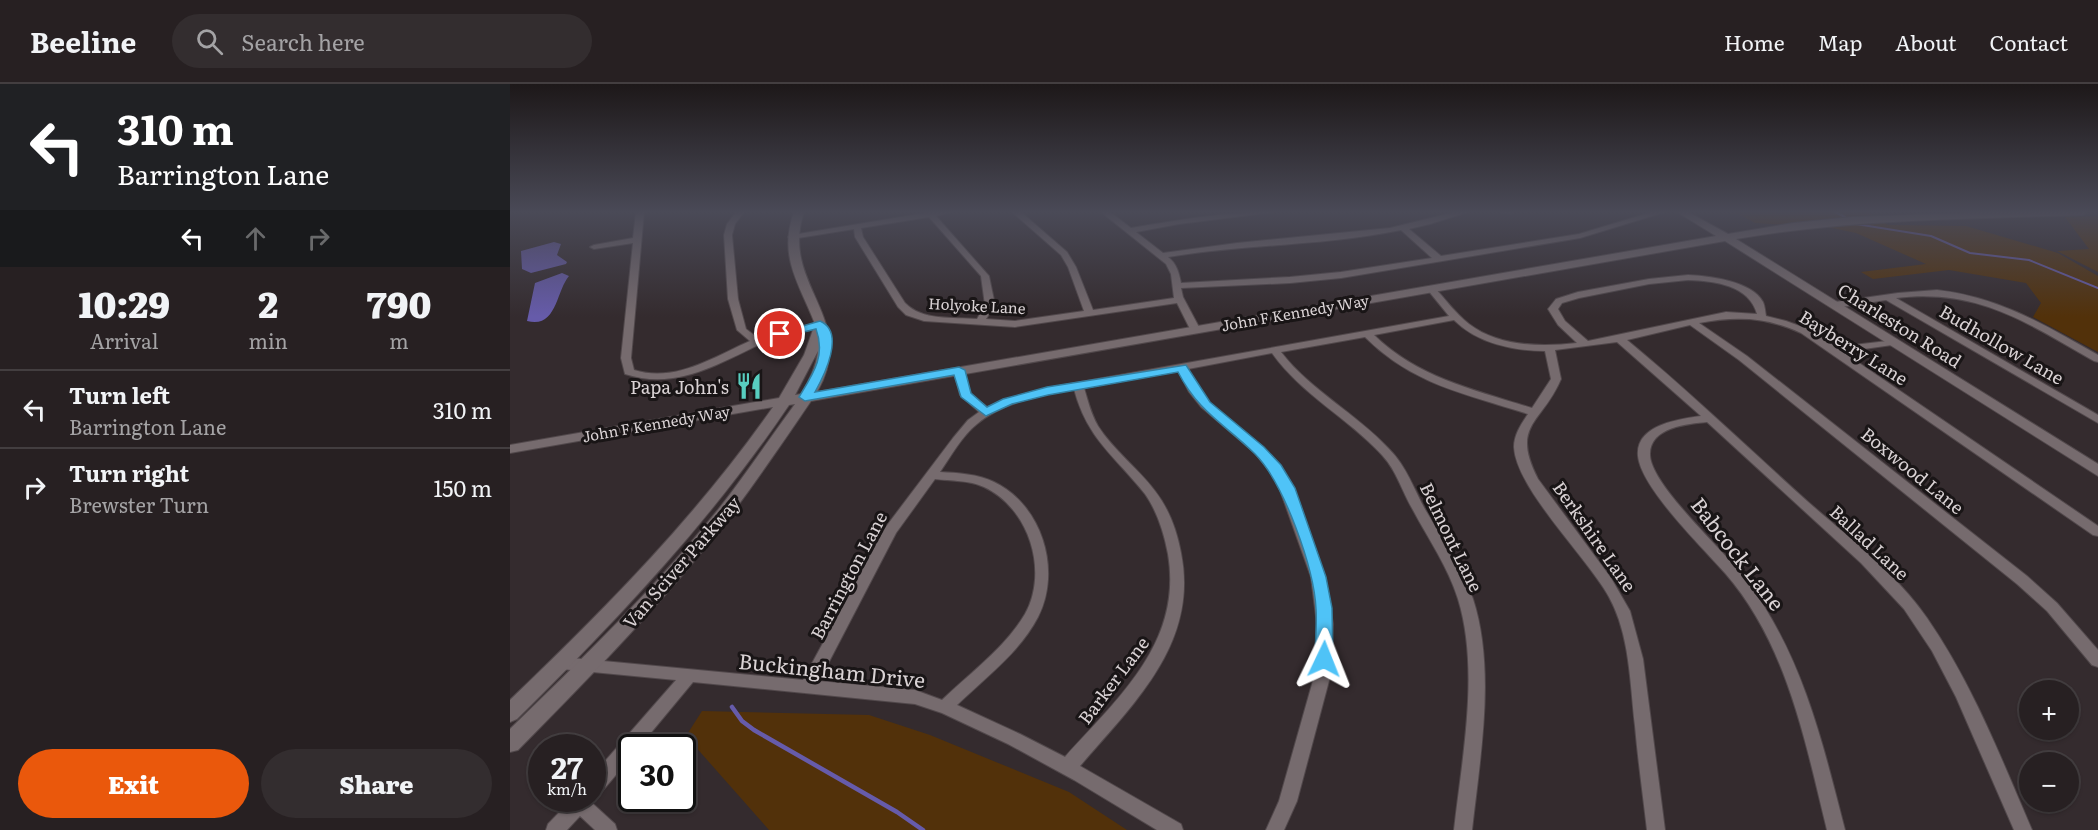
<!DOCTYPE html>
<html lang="en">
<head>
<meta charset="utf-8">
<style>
	:root { --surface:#272022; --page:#332d2f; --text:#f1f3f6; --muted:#a4a3a5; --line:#433e40; --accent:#ea580c }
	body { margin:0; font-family:Literata,serif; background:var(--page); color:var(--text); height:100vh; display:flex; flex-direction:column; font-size:22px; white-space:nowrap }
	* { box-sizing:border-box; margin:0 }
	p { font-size:20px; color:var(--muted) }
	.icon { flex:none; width:33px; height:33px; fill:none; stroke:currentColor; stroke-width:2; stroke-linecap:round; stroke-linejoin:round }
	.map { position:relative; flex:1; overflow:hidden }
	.sheet { display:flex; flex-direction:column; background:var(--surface); width:510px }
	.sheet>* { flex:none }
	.guide { background:#202124; color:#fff; overflow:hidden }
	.controls { position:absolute; left:1509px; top:596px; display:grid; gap:12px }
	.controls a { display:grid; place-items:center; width:60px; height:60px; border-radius:50%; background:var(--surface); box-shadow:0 2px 4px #0004,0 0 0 2px var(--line); font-size:30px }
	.speed { position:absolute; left:18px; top:650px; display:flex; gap:12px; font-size:30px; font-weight:700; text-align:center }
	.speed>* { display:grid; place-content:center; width:78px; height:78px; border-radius:50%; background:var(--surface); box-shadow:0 2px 4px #0004,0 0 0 2px var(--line); line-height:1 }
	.speed small { font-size:15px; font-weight:400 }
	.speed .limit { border:3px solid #111; border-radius:9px; background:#fff; color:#111 }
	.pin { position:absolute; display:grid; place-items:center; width:51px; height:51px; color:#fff; margin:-26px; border:3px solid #fff; border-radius:50%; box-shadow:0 2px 6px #0007 }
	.me { position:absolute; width:66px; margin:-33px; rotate:2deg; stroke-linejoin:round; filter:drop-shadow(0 0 4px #0008) }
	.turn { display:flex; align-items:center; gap:21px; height:126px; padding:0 18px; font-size:27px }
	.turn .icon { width:78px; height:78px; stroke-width:2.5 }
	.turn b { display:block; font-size:42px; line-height:51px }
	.lanes { display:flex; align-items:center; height:57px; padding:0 18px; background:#0003; justify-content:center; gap:30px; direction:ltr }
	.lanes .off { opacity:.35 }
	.eta { display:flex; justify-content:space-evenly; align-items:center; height:102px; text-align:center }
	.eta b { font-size:36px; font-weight:800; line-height:42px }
	.action { display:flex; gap:12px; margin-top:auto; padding:12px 18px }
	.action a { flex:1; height:69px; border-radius:36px; background:var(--accent); color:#fff; font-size:24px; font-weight:800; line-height:69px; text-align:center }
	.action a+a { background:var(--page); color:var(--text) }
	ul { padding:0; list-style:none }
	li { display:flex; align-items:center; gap:18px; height:78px; padding:0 18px; border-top:2px solid var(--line) }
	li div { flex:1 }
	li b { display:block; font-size:22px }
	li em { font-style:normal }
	header { display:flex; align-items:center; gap:36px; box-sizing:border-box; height:84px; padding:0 30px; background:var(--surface); border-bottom:2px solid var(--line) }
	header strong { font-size:28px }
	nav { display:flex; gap:33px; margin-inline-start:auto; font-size:21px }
	.search { width:420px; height:54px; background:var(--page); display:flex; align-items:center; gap:15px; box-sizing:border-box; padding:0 21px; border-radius:33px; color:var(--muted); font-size:22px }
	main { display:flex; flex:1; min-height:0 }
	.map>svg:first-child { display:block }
	.green { fill:#52310a }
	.water { fill:#665baa }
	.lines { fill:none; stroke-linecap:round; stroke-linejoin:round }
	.stream-far1 { stroke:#665baa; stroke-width:2 }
	.stream { stroke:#665baa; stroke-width:4.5 }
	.street-casing { stroke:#51484b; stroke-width:2 }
	.secondary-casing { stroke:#51484b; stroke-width:2 }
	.street { fill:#766b6e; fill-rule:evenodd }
	.secondary { fill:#766b6e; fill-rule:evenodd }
	.route { fill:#4fc3f7; stroke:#337fa1; stroke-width:1.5 }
	.labels { text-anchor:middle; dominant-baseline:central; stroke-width:6; stroke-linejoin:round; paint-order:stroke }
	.far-street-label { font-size:15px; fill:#d9d2d4; stroke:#191516 }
	.street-label { font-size:18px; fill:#d9d2d4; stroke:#191516 }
	.poi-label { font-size:18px; fill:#d9d2d4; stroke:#191516; text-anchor:end }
	.near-street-label { font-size:21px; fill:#d9d2d4; stroke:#191516 }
</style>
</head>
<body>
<header>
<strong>Beeline</strong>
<div class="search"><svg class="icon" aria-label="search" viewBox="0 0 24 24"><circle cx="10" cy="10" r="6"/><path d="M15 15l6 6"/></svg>Search here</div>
<nav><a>Home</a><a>Map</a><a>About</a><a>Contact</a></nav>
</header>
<main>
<section class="sheet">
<div class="guide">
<div class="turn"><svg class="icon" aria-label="left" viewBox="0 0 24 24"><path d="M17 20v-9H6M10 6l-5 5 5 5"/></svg><div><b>310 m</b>Barrington Lane</div></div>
<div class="lanes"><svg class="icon" aria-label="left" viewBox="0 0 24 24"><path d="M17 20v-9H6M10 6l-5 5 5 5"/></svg><svg class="icon off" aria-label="ahead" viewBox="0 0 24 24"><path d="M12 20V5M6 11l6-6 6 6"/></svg><svg class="icon off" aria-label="right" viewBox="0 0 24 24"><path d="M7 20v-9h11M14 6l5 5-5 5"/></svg></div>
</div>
<div class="eta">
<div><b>10:29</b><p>Arrival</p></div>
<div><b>2</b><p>min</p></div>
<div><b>790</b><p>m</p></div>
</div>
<ul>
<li><svg class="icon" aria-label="left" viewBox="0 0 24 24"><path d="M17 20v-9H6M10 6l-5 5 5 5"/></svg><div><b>Turn left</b><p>Barrington Lane</p></div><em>310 m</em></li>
<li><svg class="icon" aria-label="right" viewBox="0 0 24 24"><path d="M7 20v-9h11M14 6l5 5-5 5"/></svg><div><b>Turn right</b><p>Brewster Turn</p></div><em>150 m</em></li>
</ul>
<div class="action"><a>Exit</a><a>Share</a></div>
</section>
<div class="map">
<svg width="1588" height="746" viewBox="0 0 1588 746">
	<rect width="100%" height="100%" fill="#342b2e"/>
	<path class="green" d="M1225 128H1359L1378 141 1456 142 1548 169 1588 192V268L1523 233 1531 219 1516 199 1439 186 1363 195 1351 188 1416 180 1346 149 1322 144 1245 139Z
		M1588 132V188L1547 167 1579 165 1555 133Z
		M192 627 359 631 420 651 559 708 617 746H259L176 652Z"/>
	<path class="water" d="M44 158 51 160 47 171 57 178 56 180 21 189 12 185 11 167Z
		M52 189 59 192C46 207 47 245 17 237L25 199Z"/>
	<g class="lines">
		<path class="stream-far1" d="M1325 128 1335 133
			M1346 140 1421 152 1460 169 1519 176 1588 204"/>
		<path class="stream" d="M222 623 232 637 244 646 387 728 413 746"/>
		<defs>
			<path id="street" d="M126 128H134L121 274 124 286C165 299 204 273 240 257L227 246 218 215 214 151 217 140 226 128H234L225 140 222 151 228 215 236 245 248 254 310 238 315 241 313 243C294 248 273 250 255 258 209 279 167 307 115 290L111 274 123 159 84 165 80 163 84 161 123 154Z
				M421 128H441L426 132 479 192 485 221 476 235 505 237 574 227 558 183 551 171 502 128H511L557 168 566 183 583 226 664 214 661 190 656 180 591 128H600L621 144C668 136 715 128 764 128L669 140 626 148 653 169 727 159 880 144 945 128H958L920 140 899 145 931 172 1069 150 1142 128H1155L1070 154 831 194 780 199 671 204 673 213 690 245 685 248 680 245 667 219 505 243 414 237 396 231 388 223 345 153 344 145 282 155 278 153 282 151ZM419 133 471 192 475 221 467 235C443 233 412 237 395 219L353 153 351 144ZM891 146 922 174 831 188 780 193 671 199C669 189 667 180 658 173 735 160 814 162 891 146Z
				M990 128H1004L1000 130Z
				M1178 191C1199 192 1242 197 1253 218 1255 222 1255 227 1256 232L1276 237 1298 245 1326 263 1386 256 1387 258 1382 261 1333 268 1588 442V452L1583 451 1291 249C1256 233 1227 232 1189 239L1237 272 1517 492 1547 519 1588 566V583L1582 581 1537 527 1507 500 1229 276 1180 241 1117 256C1179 307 1237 363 1297 417 1339 454 1385 488 1417 534 1462 599 1491 674 1522 746H1504L1446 613 1422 567 1394 525 1351 479 1197 338C1178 340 1139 343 1140 371 1141 402 1217 469 1237 497 1293 573 1312 657 1335 746H1317C1295 657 1277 560 1215 489 1193 464 1131 404 1128 372 1125 341 1169 335 1191 332L1107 258 1045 266 1051 295C1032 340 1000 340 1028 395L1101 494 1120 527 1133 575 1155 746H1137C1133 711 1128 677 1125 642 1120 599 1120 551 1099 513 1078 474 1006 405 1004 363 1004 351 1011 340 1018 330 956 310 903 301 855 253L771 268C801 307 846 329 879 365 897 383 904 406 916 427 933 456 952 483 963 515 986 586 970 674 962 746H944C952 674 970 586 948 515 938 483 919 456 903 426 892 408 887 387 872 371 838 334 792 311 762 269L678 285 689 307 699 319 753 363 778 394 815 493 823 540 820 593 787 717 774 746H756L769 717 804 593 807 540 801 493 766 395 745 369 691 323 679 308 668 286 574 304C578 317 581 330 588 342 603 366 628 384 645 407 659 425 667 447 671 469 689 559 624 619 570 682L671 740 673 746H647L564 696 498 660 432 629 405 620 183 598 129 663H122V672L88 712 84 713 82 719 105 740 107 746H85L70 732 57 746H36L38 740 63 714H82V692L166 596 51 585 45 583 43 579 45 575 51 573 293 596 375 444 443 354 458 336 469 328 450 311 444 287 445 285H453L460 310 477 323 537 304 939 232 917 205 921 202 924 203C936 216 946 230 959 240 989 263 1032 263 1067 259L1048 241 1038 225 1046 215 1068 208 1139 195ZM1178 196C1205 197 1239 201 1247 230L1216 228 1078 257 1055 237 1048 225 1052 219 1069 214 1139 200ZM944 236C967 259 1003 267 1035 267L1041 295 1022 324C965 306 908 294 864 251ZM564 305C577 355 605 372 635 410 647 427 654 449 658 470 673 558 609 613 555 673L510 650 447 621C475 594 510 568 528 533 552 486 532 421 484 398 468 390 448 389 430 388 441 372 452 352 467 340 493 318 531 311 564 305ZM425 395C441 397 459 396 474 403 519 424 539 487 515 530 495 564 460 589 432 616L405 606 309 597 386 449Z
				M1427 206C1489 213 1535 241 1588 271V278L1584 277C1517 239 1468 204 1386 214L1588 331V339L1376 216 1325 224 1320 221 1325 218 1388 209Z"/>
			<path id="secondary" d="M284 128H294C269 201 350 234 307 308L1206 152 1167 128H1178L1218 150 1283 139 1343 133 1482 128H1577L1573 131C1457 135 1341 135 1226 155L1588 380V392L1215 157 301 317C264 371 228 425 185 476 130 542 69 604 8 666L0 668V645C72 575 144 505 207 427 235 392 259 355 285 320L279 321C201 437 106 537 7 635L0 638V616C95 525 187 432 263 323L0 369V361L269 314 294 271 305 240C289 199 268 173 284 128ZM308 267C306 283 300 296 291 310L285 311Z"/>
		</defs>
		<use href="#street" class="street-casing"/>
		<use href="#secondary" class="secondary-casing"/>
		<use href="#street" class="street"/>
		<use href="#secondary" class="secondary"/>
	</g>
	<linearGradient id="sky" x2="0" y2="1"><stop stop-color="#1d1819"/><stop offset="0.55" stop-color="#4a4a57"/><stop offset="1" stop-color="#4a4a57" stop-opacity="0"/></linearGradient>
	<rect width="1588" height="233" fill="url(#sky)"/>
	<path class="route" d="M310 237C336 248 314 292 305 308L449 283 455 286 461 309 477 323 493 315 537 303 676 281 700 318 754 363 771 381 785 404 816 493 822 524 823 575 820 580H807L805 575C805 559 807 541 806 525 804 484 774 399 745 370 715 340 689 329 668 288L538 311 502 320 476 332 451 313 444 291 295 317 289 313C303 290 316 272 306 245L270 254 264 250Z"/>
	<defs>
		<symbol id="restaurant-bare" viewBox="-9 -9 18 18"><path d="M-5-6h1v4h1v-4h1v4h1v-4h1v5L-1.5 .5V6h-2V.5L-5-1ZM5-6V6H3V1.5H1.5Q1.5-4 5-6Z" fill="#58cec0" stroke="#191516" stroke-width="2.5" paint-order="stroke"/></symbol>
	</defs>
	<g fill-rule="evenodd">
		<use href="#restaurant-bare" x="220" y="283" width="38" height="38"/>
	</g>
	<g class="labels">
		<g class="far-street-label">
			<text transform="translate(467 221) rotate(3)">Holyoke Lane</text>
			<text transform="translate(785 228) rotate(-10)">John F Kennedy Way</text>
			<text transform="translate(146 339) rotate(-10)">John F Kennedy Way</text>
		</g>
		<g class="street-label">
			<text transform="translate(1390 241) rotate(32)">Charleston Road</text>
			<text transform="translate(1492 260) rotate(30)">Budhollow Lane</text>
			<text transform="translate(1344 263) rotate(32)">Bayberry Lane</text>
			<text transform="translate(1403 386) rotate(39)">Boxwood Lane</text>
			<text transform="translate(1085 452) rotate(55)">Berkshire Lane</text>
			<text transform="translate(942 453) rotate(64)">Belmont Lane</text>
			<text transform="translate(1360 458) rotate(43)">Ballad Lane</text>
			<text transform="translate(171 478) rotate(-49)">Van Sciver Parkway</text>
			<text transform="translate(338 491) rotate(-62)">Barrington Lane</text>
			<text transform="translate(603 596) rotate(-53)">Barker Lane</text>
		</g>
		<g class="poi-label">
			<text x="219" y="302">Papa John's</text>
		</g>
		<g class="near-street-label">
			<text transform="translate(1229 469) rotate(52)">Babcock Lane</text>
			<text transform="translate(322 585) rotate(6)">Buckingham Drive</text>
		</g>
	</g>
</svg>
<div class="controls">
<a>+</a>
<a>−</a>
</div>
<div class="speed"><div>27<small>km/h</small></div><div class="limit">30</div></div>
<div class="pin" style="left:270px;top:250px;background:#d93025"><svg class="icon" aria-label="arrive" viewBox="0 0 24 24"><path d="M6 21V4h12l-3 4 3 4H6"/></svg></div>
<svg class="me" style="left:814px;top:575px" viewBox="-20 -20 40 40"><path d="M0-17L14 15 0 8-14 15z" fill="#4fc3f7" stroke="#fff" stroke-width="4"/></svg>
</div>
</main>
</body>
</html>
